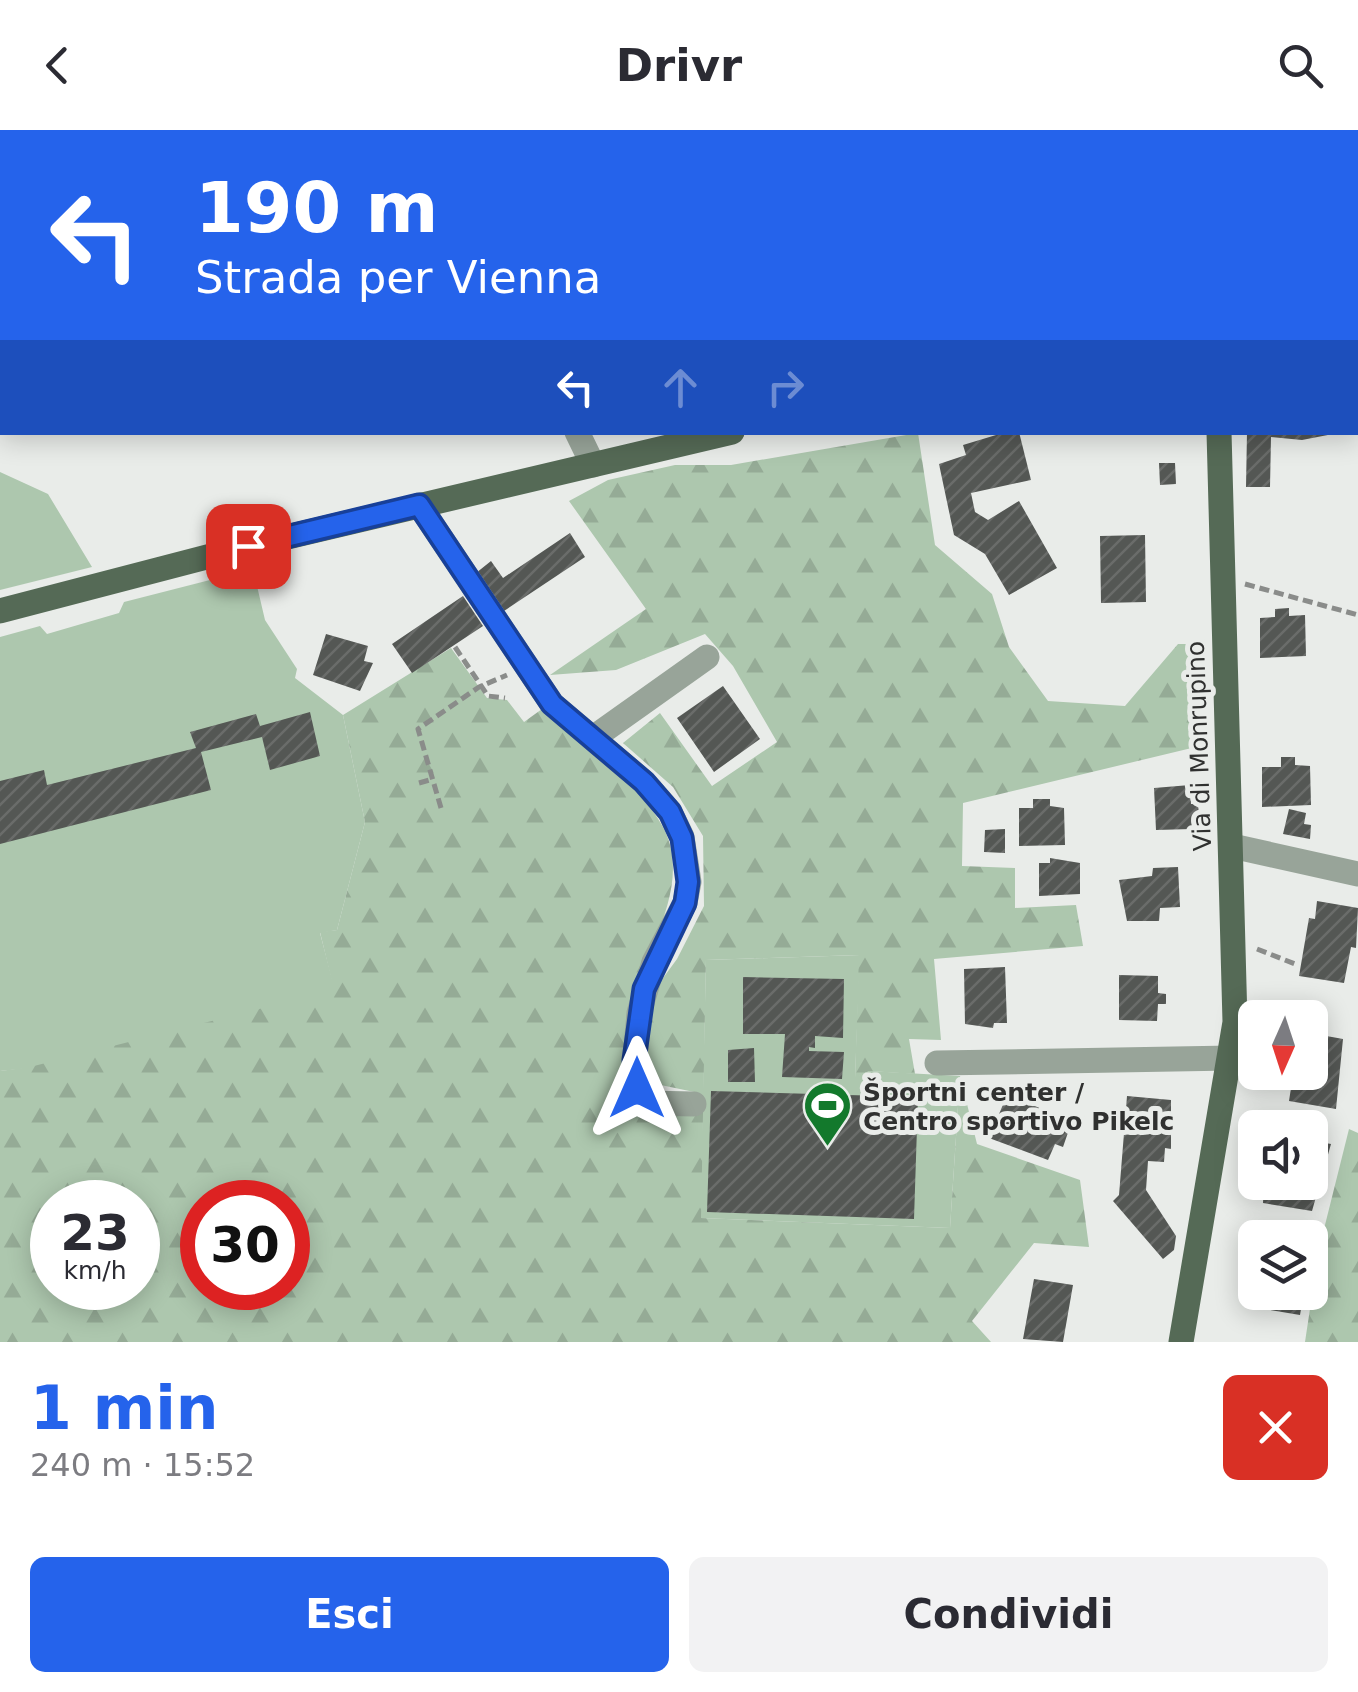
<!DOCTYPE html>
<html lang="it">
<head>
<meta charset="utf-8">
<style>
	:root { --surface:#fff; --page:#f2f2f3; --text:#2b2b33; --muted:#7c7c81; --accent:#2563eb }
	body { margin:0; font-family:"DejaVu Sans",sans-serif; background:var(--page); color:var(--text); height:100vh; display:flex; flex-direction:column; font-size:38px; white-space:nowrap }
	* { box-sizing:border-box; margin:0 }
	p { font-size:32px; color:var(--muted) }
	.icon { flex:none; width:55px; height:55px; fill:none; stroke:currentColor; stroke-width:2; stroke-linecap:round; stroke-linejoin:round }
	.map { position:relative; height:1212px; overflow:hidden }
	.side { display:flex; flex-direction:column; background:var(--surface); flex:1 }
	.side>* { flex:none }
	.banner { position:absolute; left:0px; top:0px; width:1360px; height:305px; box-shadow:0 5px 25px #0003; background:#2563eb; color:#fff; overflow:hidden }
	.needle { width:65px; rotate:183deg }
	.buttons { position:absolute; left:1238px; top:870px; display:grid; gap:20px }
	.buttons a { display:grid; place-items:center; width:90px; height:90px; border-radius:15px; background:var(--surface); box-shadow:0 5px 25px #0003; font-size:50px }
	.speed { position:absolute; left:30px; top:1050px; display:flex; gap:20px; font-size:50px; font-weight:700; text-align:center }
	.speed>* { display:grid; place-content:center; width:130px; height:130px; border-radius:50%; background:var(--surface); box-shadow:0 5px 25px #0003; line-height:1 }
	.speed small { font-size:25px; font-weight:400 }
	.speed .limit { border:15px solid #d22; background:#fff; color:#111 }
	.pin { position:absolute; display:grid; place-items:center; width:85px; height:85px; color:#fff; margin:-42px; border-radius:20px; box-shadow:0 5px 15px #0006 }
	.me { position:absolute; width:110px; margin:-55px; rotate:0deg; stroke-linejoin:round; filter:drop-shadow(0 0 8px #0008) }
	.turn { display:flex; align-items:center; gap:35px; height:210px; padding:0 30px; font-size:45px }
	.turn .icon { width:130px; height:130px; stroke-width:2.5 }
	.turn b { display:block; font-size:70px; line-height:85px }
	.lanes { display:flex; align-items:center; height:95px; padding:0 30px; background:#0003; justify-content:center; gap:50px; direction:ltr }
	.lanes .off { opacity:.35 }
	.round { display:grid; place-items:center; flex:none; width:105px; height:105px; border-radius:15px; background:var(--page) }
	.overview { display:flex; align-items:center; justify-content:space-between; height:170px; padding:0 30px }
	h1 { font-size:60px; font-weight:600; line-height:75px; color:var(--accent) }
	.cta { display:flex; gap:20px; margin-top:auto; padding:20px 30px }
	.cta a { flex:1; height:115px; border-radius:15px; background:var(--accent); color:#fff; font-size:40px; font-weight:600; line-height:115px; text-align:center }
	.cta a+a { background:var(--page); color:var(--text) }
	header { display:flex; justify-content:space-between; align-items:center; height:130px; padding:0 30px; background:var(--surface); font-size:45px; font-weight:600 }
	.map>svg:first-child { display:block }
	.green { fill:#adc7ae; fill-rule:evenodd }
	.forest { fill:url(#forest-firs); fill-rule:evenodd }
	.building { fill:url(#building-hatch) }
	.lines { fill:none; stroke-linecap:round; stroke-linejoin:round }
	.path { stroke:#8a8c8a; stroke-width:5; stroke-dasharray:10 5; stroke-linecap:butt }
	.minor { stroke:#98a499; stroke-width:25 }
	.major { stroke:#556a56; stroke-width:25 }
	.route-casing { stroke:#184099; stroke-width:25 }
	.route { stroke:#2563eb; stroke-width:18 }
	.labels { text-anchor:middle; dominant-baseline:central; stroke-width:10; stroke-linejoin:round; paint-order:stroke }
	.street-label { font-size:25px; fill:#303130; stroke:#e9ece9 }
	.poi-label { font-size:25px; font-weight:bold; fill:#303130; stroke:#e9ece9; text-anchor:start }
</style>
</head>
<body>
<header><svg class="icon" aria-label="back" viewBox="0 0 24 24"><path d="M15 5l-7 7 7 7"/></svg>Drivr<svg class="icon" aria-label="search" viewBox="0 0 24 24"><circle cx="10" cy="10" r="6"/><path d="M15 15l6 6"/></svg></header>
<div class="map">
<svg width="1358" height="1212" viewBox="0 0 1358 1212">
	<defs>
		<pattern id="forest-firs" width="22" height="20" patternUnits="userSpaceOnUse" patternTransform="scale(2.5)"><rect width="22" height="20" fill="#adc7ae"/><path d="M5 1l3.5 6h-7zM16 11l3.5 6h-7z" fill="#95ab96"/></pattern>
		<pattern id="building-hatch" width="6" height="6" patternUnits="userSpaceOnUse" patternTransform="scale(2.5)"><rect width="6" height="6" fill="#545754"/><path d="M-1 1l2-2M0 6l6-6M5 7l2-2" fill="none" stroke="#6a6c6a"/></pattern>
	</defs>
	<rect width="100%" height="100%" fill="#e9ece9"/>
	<path class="green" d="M0 342 48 364 92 437 0 460Z
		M253 439 265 490 297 539 295 548 343 585 365 692 337 800 320 803 427 1212 138 1158V1072L30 938 0 941V507L40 496 47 504 119 483 124 472ZM202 1072H288V1158H202Z
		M860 825 855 947 869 941 960 946 950 1098 700 1088 706 830Z"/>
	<path class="forest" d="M918 303 935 415 992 464 1009 517 1048 571 1125 576 1178 514H1203L1200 616 963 673 962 736 1015 738V778L1076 775 1083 816 934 829 941 910 909 909 915 944 869 941 855 948 859 825 706 830 701 1088 950 1098 960 946 977 1014 1080 1050 1089 1117 1034 1113 972 1191 991 1212H0V941L30 937 334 860 320 802 337 800 365 692 343 585 451 518 487 568 507 570 524 592 542 579C581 615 638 651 663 697 699 765 626 841 625 911 624 933 638 962 645 984L699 963 651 953 646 909 655 859 677 829 704 776 703 706 673 657 623 613 660 583 712 656 777 612 733 536 705 504 616 540 550 545 646 479 569 371 608 350 675 335H731ZM52 1072H138V1158H52ZM202 1072H288V1158H202Z
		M1349 999 1358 1003V1212H1305L1319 1119Z"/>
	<path class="building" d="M1006 302H1019L1031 350 971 363 975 382 988 390 1019 371 1057 438 1009 465 985 424 954 405 939 334 966 325 963 315Z
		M1247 302H1333V304L1302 310 1271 307 1270 357H1246Z
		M1159 333H1175L1176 354 1160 355Z
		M570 403 585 427 501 483 476 443 491 431 503 448Z
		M1145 405 1146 472 1101 473 1100 406Z
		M463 466 483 496 412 543 392 514Z
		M1289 478V486L1305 485 1306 526 1260 528V488L1275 487V479Z
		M326 504 368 516 364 531 373 533 360 561 313 545Z
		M723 556 760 609 714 642 677 588Z
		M310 582 320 626 270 640 262 607 201 622 211 660 0 714V651L44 640 47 655 196 618 190 602 256 584 260 596Z
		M1281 627H1295V635L1310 636 1311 675 1262 677V637H1281Z
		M1190 655 1191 674H1198L1199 685H1192V699L1156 700 1154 658Z
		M1033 669H1050V676L1064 678 1065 715 1019 716V678H1033Z
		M1289 679 1306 683 1304 694 1311 695 1310 709 1283 704Z
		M1005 699V723L984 722 985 700Z
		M1050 728 1080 733V764L1039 766V733H1050Z
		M1178 737 1180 777 1160 778 1159 791H1127L1119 750 1152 746 1153 738Z
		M1317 771 1358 778 1356 818 1351 817 1344 853 1299 846 1309 788 1315 789Z
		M1005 837 1007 893H994L993 898 965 894 964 839Z
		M1119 845 1158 846V863L1166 864V874H1158L1157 891 1119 890Z
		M743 847 844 849 843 908 815 906V918L809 917V921L844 922 842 949 782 947 785 904H743Z
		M1310 903 1343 909 1336 979 1289 971 1291 958 1285 957 1288 942H1310Z
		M754 918 755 952H728V920Z
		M711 961 918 967 914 1089 707 1082Z
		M1007 965 1072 991 1063 1017 1055 1014 1048 1030 989 1008Z
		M1127 966 1171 970V1019L1165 1018 1164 1032 1148 1031 1146 1060 1176 1106 1174 1120 1163 1129 1113 1071 1119 1065Z
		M1310 1010 1331 1014 1312 1081 1263 1073 1264 1052H1310Z
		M1034 1149 1073 1155 1063 1212 1023 1209Z
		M1256 1162H1304L1300 1185 1252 1177Z"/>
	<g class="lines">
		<path class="path" d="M0 266 2 264
			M1245 454 1358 485
			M455 517 488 566 505 568
			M419 653 433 649
			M441 678 418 599 479 557 507 545
			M1257 819 1295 834"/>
		<path class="minor" d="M499 0 500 2
			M1252 0 1253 2
			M577 302 593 335
			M419 375 552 574 644 652 670 682 682 707 689 752 685 773 654 832 639 883 635 930 637 958 645 973 694 974
			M593 608 707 527
			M1232 716 1358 744
			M937 933 1232 928"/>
		<path class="major" d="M0 481 249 416 732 302
			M1181 1212 1235 892 1219 302"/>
	</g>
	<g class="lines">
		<defs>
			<path id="route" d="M248 416 419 375 552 574 644 652 670 682 682 708 688 752 685 773 644 859 634 930 637 958"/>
		</defs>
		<use href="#route" class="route-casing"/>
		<use href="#route" class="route"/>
	</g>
	<defs>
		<symbol id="stadium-pin" viewBox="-11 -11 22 30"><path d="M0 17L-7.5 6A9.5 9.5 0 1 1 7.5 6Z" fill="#13792c" stroke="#e9ece9"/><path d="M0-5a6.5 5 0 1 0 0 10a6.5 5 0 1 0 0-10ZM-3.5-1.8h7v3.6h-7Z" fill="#fff"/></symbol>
	</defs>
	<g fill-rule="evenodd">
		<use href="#stadium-pin" x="800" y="948" width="55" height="75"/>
	</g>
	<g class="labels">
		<g class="street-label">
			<text transform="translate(1199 616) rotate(-92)">Via di Monrupino</text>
		</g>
		<g class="poi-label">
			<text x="863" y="962">Športni center /<tspan x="863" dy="29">Centro sportivo Pikelc</tspan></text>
		</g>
	</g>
</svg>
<div class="buttons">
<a><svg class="needle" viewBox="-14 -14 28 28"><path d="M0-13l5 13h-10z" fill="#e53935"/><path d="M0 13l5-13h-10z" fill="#7c7c81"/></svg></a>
<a><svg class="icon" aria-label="sound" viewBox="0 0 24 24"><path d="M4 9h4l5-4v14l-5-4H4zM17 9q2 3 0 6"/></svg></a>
<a><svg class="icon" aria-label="layers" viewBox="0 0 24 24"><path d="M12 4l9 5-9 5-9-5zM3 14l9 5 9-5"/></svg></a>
</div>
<div class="speed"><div>23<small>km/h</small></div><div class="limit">30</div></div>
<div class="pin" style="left:248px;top:416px;background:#d93025"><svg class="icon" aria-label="arrive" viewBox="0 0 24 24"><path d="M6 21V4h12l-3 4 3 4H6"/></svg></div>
<svg class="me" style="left:637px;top:958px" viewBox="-20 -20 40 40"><path d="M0-17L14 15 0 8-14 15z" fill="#2563eb" stroke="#fff" stroke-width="4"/></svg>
<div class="banner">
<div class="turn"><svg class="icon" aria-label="left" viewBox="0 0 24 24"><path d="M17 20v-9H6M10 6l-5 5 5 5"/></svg><div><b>190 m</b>Strada per Vienna</div></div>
<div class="lanes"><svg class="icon" aria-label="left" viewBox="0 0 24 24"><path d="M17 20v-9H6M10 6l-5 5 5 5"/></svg><svg class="icon off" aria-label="ahead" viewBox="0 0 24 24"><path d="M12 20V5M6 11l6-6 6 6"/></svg><svg class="icon off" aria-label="right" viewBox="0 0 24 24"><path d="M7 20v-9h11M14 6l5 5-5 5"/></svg></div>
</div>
</div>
<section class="side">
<div class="overview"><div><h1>1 min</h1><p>240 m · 15:52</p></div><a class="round" style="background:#d93025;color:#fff"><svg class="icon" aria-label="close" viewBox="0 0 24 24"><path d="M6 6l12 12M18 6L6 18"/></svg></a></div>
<div class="cta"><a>Esci</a><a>Condividi</a></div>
</section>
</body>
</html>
